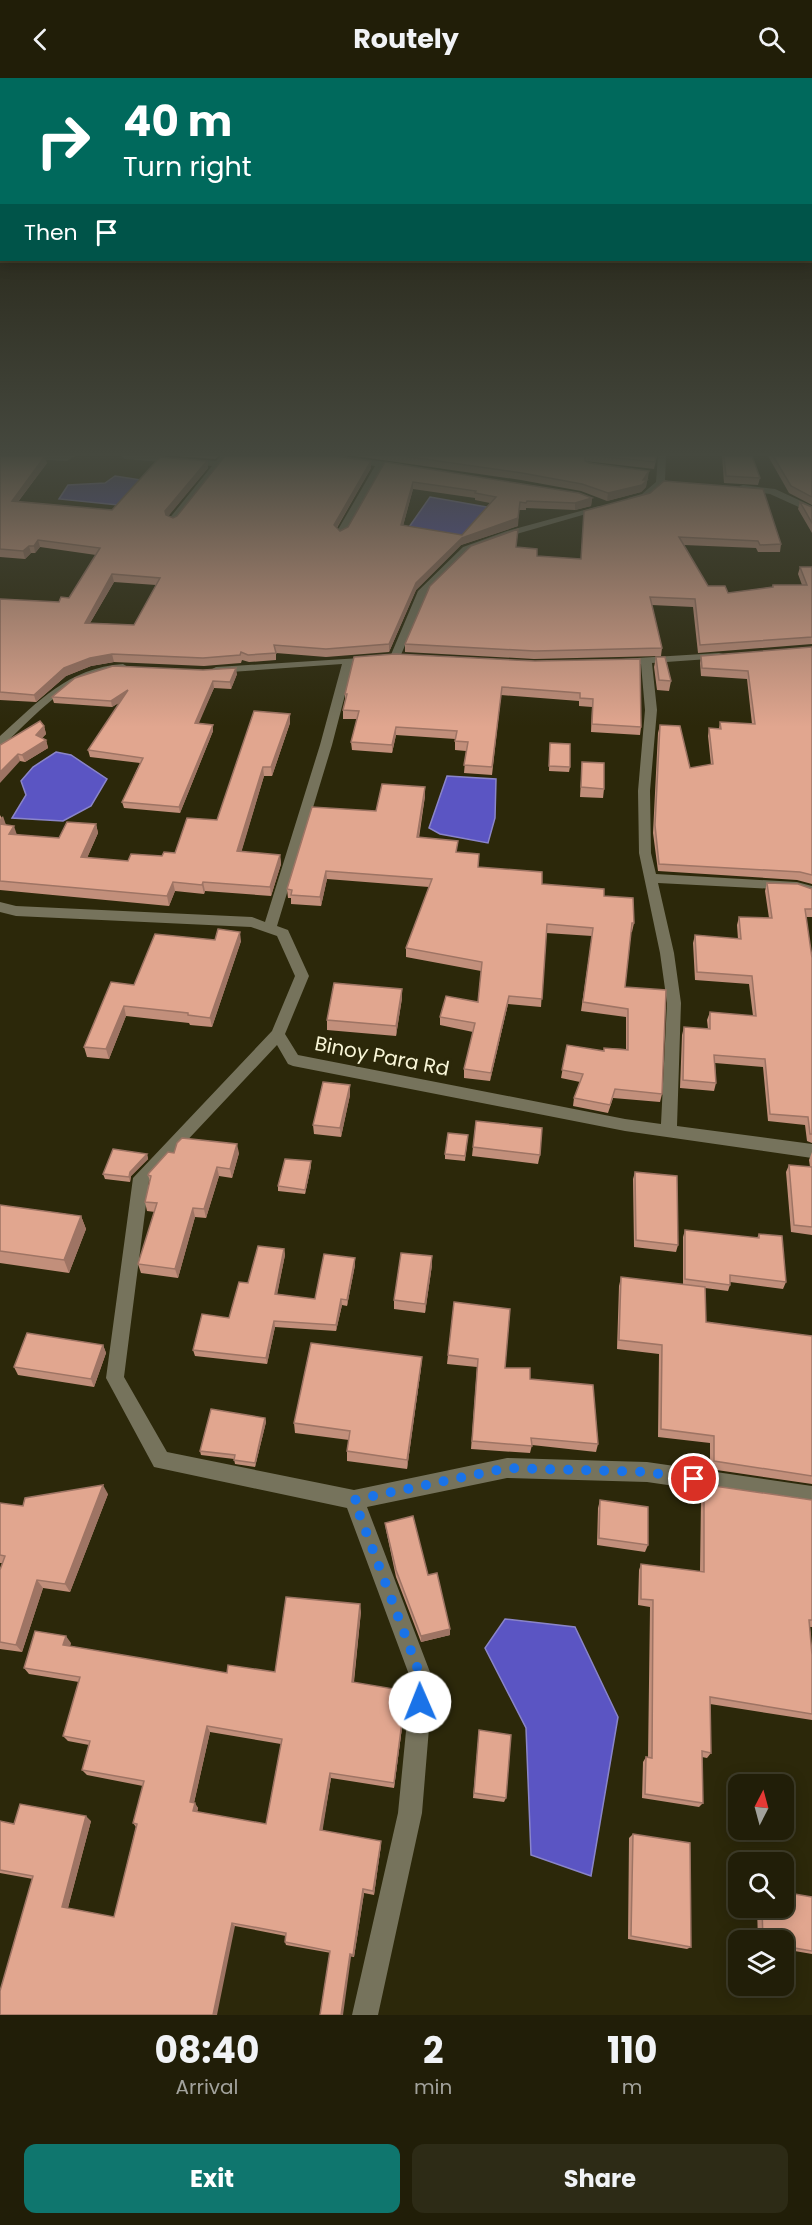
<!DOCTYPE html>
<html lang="en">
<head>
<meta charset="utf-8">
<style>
	:root { --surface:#211e08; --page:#2d2b16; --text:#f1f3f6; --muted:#a2a29c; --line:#3e3c29; --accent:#0f766e }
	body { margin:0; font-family:Poppins,sans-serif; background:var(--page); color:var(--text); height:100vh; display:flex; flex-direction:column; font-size:22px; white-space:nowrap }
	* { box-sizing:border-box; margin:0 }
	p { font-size:20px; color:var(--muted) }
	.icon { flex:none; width:33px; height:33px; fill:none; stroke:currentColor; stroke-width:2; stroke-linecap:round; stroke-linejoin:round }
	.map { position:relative; height:1937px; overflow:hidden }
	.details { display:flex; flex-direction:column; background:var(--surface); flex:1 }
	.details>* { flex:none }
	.guide { position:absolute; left:0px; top:0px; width:813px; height:183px; box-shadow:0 3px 15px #0003,0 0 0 2px var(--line); background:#00695c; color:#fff; overflow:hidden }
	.needle { width:39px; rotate:6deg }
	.fabs { position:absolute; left:728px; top:1696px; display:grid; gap:12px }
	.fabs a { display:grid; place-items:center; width:66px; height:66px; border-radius:12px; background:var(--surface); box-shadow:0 3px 15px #0003,0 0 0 2px var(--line); font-size:30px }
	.pin { position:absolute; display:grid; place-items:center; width:51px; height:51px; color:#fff; margin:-26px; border:3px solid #fff; border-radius:50%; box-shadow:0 2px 6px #0007 }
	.me { position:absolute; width:66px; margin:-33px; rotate:359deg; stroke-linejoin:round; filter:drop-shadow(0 0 4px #0008) }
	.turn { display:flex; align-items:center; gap:21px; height:126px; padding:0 24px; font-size:27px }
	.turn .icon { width:78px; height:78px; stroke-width:2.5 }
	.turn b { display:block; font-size:42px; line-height:51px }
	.then { display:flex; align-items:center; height:57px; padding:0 24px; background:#0003; gap:12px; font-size:22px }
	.eta { display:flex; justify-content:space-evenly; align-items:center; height:102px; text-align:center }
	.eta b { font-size:36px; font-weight:700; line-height:42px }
	.button { display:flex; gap:12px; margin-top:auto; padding:12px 24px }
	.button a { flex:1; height:69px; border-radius:12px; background:var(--accent); color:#fff; font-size:24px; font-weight:700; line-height:69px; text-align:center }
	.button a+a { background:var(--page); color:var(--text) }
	header { display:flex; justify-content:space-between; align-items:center; height:78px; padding:0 24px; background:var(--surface); font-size:27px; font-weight:700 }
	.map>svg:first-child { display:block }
	.water { fill:#5b55c3; stroke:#8a85c9; stroke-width:1.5 }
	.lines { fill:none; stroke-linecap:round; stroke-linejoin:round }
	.minor { fill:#76735c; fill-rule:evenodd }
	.wall { fill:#c28f7b; fill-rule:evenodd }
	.shaded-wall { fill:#9e7464 }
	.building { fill:#e1a68f; stroke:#9e7464; stroke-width:1.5; fill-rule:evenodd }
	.route { stroke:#1a73e8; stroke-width:10; stroke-dasharray:0 18 }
	.labels { text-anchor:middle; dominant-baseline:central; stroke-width:6; stroke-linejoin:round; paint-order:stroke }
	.street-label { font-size:20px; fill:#f9f6d8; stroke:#2c280a }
</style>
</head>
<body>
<header><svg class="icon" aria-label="back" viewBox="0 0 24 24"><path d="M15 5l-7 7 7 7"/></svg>Routely<svg class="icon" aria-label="search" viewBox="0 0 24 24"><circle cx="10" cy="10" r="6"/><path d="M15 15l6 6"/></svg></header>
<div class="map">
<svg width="812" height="1937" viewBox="0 0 812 1937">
	<rect width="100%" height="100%" fill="#2c280a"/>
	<path class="water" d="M115 398 141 402 118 427 59 421 68 407 105 405Z
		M430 419 487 429 468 460 407 452Z
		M56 674 71 677 107 701 91 728 63 743 12 740 26 717 21 703 33 689Z
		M447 698 496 701 495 740 488 765 440 756 429 750Z
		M505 1541 575 1549 618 1639 591 1798 531 1777 526 1650 485 1570Z"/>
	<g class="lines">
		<path class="minor" d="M26 378H75L67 383 30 381Z
			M121 378H152L216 383 221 378H229L176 444 173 445 168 442 212 388 125 381Z
			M321 378H341L402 386 406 389 402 392 384 389 346 455 341 458 336 455 375 388 325 381Z
			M658 378H666L665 402 674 405 662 408 648 420 628 424V420L642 416 656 404Z
			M743 407 775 411 812 428V435L770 416 740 412V408Z
			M599 428 607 430 513 457 469 473 428 514 400 579 395 582 391 581 390 579 418 513 463 469 507 453Z
			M719 575 723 576V580L652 585 657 632 650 713 651 775 656 796 797 804 812 808V817L796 812 658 805 674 875 681 925 677 1048 812 1066V1080L625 1053 293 988 288 986 277 967 149 1103 124 1299 167 1374 354 1412 507 1380 647 1384 812 1408V1428L647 1404 507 1400 367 1429 433 1602 422 1735 378 1937H352L398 1735 411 1602 347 1430 154 1389 106 1300 133 1100 272 953 295 898 277 858 251 849 16 838 0 834V824L16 828 252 839 265 844 320 667 342 586 216 595 210 592 216 589 376 579V583L353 586 332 667 277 848 288 852 309 898 285 956 298 977 625 1041 661 1046 667 925 660 875 639 775 638 713 645 632 641 586 621 587 616 584 621 581Z
			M123 586 128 589 127 591C116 594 105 593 94 597 59 609 31 642 4 666L0 668V658C39 623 68 590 123 586Z"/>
	</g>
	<path class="wall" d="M0 378 47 385 18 424 112 432 207 383 208 390 168 438 173 440 371 383V390L337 450 340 453 348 449 385 384 592 420 591 428 575 432 526 430V432H519L518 448 461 467 416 512 389 574 326 579 276 575V582L249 584 242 582 241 585 204 588 114 584 91 588 66 598 36 624 0 622V521L59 524 69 520 96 477 40 469 35 475H31L25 481 0 479ZM413 411 475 420V422L490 425 462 457 403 448ZM114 504 156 507 134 547 90 545Z
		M177 378H219L215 381Z
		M355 378H657L654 391 585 383 648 400 647 402 646 409 641 414 607 423 581 413 521 402Z
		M722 378H752L760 400 758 407 724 405Z
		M768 378H812V427L789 415Z
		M800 424 812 429V455L798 431Z
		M584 433 781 466 780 474H758L756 470 684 467 708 508 728 515 772 509 773 507H802L798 496 800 489H812V566L698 575 693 529 652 527 662 570 661 578 534 581 405 574V566L516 469 537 478 581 481Z
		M812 569V806L797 802 658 793 653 755 658 655 660 647 690 690 711 687 708 658 709 650 719 651 720 644 752 646 747 601 701 598 700 585 701 578Z
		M656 579 671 603 669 613 657 612 654 589Z
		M535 583 641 649 640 657 591 654 592 629 579 628V623L501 617 492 697 464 695 466 673 455 672V661L396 657 392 675 352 672 351 664 357 641H343V632L345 622V616Z
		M237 596 231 611 214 610 198 645 213 647V653L180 735 124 730 122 724 140 685 90 679 88 672 120 624 112 629 54 625 52 619Z
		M290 636V645L272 698H264L241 774 280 777 281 786 271 818 205 813 204 816 175 813 169 828 0 812V737L6 747 17 757 59 760 96 746 98 755 87 780 128 783 162 778 175 775 217 742Z
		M44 648 46 656 42 660 46 662 48 670 25 684 20 683 0 667Z
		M550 665 570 689 569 694 549 693Z
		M582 684 604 711 603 720 580 719Z
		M425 709V718L419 760 457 774 478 789 542 806 604 818 634 845 632 854H631L625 909 662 1016 660 1024 613 1020 608 1035 573 1028 574 1020 580 1004 561 1000 567 967 604 973V970L626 971V939L581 933 592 858 546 855 541 929 508 926 490 1003 464 1000V991L473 954 440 947V939L478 924 481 893 406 879V870L429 809 327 801 321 828 291 826V820H288L287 811 376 733Z
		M767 805 812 811V839H806L812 880V1065L807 1063 805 1047 768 1043 763 989 715 985 716 1005 714 1013 680 1010 682 957 684 949 708 951 707 942 710 934 753 938 749 906 695 902 693 865 695 857 738 861 737 847 739 839 769 840 765 813Z
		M215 862 241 863 212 949 190 947 189 945 126 938 109 981 87 979 84 969 134 907Z
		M402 911V920L396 958 327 952V942Z
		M350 1017 341 1059 314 1056 313 1047Z
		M468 1057 465 1083 445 1081V1076Z
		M473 1069 540 1077 538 1086 472 1078Z
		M812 1074V1157L791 1154 786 1094 789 1087 810 1089 809 1082Z
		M239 1075 232 1100 219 1098 206 1140 195 1139 178 1200 141 1195 138 1186 155 1134 147 1133 145 1124 150 1103 148 1097Z
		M147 1076 148 1081 131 1098 130 1104 105 1101 103 1096Z
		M311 1083V1088L305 1116 278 1113V1108Z
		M635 1094 678 1167 676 1174 634 1169 633 1101Z
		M0 1127 81 1138 86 1151 69 1195 0 1185Z
		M685 1152 757 1160 759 1156 786 1204 783 1211 730 1204V1207L728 1213 705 1210 706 1244 812 1258V1406L710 1391V1365L658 1359 659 1276 617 1271 619 1208 621 1199 683 1207V1159Z
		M284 1171 285 1177 277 1216 315 1221 355 1180V1187L347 1228 342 1227 336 1253 275 1249 267 1286 195 1278 193 1272 229 1240 248 1205Z
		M432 1187 425 1235 394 1231V1222Z
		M454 1224 505 1290 530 1301 598 1366 596 1374 532 1367 530 1375 471 1371 477 1289 447 1286Z
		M103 1267 106 1275 94 1309 18 1297 14 1289Z
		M422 1279 421 1290 407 1391 347 1383V1373L349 1362 295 1355 294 1345Z
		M265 1340 266 1344 255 1389 235 1386 234 1381 201 1377 200 1373Z
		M714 1408 812 1422V1549H810L812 1577V1642L710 1626 711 1675 707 1680 702 1679 703 1725 699 1729 642 1720 643 1684 646 1679 648 1680 650 1529 638 1527 639 1492 641 1486 700 1494 701 1423 704 1416 710 1415Z
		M108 1416 70 1514 43 1510 22 1574 0 1571V1492L2 1485H0V1425L23 1428Z
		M600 1422 648 1467 645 1474 597 1467 598 1430Z
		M385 1445 428 1497 450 1557 421 1564 396 1499 386 1452Z
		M361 1533 354 1604 406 1619 394 1710 331 1700 322 1752 381 1767 374 1817 364 1815 354 1879 286 1867 285 1864 286 1858 235 1848 0 1937 33 1801 0 1795V1743L14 1746 91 1743 68 1830 114 1839 136 1749 133 1745 143 1708 87 1697 82 1692 89 1667 68 1663 63 1658 79 1604 29 1596 24 1590 71 1565 70 1568 227 1595 275 1594ZM210 1654 281 1666 266 1746 197 1734 198 1730 194 1725Z
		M479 1652 506 1720 504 1724 473 1720Z
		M633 1756 691 1869 687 1871 628 1861 629 1760Z
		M812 1819V1876L783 1871V1863H758L757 1830H783Z"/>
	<path class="shaded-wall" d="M45 378 47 385 13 430 12 423Z
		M207 383 208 390 166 441 165 433Z
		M371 383V390L334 454V447Z
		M649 393 648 400 646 403 647 402 646 409 641 414 607 423 608 415 643 402Z
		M413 404V411L401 455V447Z
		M592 420 591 428 575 432V425Z
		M518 440V448L461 467 416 512 389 574V566L416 505 462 460Z
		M38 462 40 469 35 475 34 468Z
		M29 468 31 475 25 481 23 473Z
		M112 496 114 504 86 552 85 545Z
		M112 576 114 584 91 588 66 598 36 624 34 617 64 590 90 580Z
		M236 590 237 596 231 611 230 604Z
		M213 603 214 610 196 652 195 645Z
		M128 612 129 619 112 629 111 623Z
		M290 636V645L272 698 271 689Z
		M213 647V653L180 735 179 729Z
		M44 648 46 656 38 664 36 657Z
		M396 649V657L392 675V667Z
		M46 662 48 670 25 684 22 677Z
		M18 676 20 683 0 705V694Z
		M263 689 264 698 239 782 237 773Z
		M425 709V718L417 768V759Z
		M3 738 6 747 0 754V741Z
		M96 746 98 755 83 789 81 779Z
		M14 748 17 757 9 756Z
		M280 777 281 786 271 818 270 809Z
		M326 793 327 801 321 828 320 819Z
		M173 804 175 813 169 828 167 818Z
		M203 804 205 813 204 816 202 807Z
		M240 854 241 863 212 949 210 940Z
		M402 911V920L396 958V948Z
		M509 918 508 926 490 1003 491 995Z
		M124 928 126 938 109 981 106 971Z
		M350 1007V1017L341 1059 340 1050Z
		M237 1066 239 1075 232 1100 230 1091Z
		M147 1076 148 1081 131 1098 130 1104 129 1099 130 1094Z
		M311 1083V1088L305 1116V1112Z
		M217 1089 219 1098 206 1140 204 1131Z
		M193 1130 195 1139 178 1200 175 1191Z
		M81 1138 86 1151 69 1195 64 1182Z
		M284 1171 285 1177 276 1222 275 1216Z
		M432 1178V1187L425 1235V1226Z
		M355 1180V1187L347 1228V1222Z
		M341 1221 342 1227 336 1253V1247Z
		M274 1243 275 1249 267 1286 266 1280Z
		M103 1267 106 1275 94 1309 91 1301Z
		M422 1279 421 1290 407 1391V1382Z
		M265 1340 266 1344 255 1389V1385Z
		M103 1407 108 1416 70 1514 65 1506Z
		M37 1502 43 1510 22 1574 16 1567Z
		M360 1526 361 1533 353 1610 352 1604Z
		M450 1551V1557L421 1564V1558Z
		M66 1558 71 1565 68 1573 63 1567Z
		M406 1613V1619L394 1710V1705Z
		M207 1648 210 1654 193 1729 190 1724Z
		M330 1695 331 1700 322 1756 320 1752Z
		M195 1725 198 1730 196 1738 193 1733Z
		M86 1738 91 1743 67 1833 62 1829Z
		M381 1763V1767L374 1817 373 1813Z
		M363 1811 364 1815 354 1879 353 1877Z
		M232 1845 235 1848 217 1937H213Z
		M350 1876 351 1879 343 1937H341Z"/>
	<path class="building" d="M0 378H45L12 423 112 432 160 379 207 383 165 433 166 437 173 440 177 438 225 378H335L371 383 334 447 340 453 348 449 385 384 579 415 592 420 575 425 527 423 526 425 520 424 518 440 462 460 416 505 389 566 326 571 274 567 276 575 248 577 241 574 240 577 203 580 112 576 90 580 64 590 34 617 0 614V521L59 524 61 519 69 520 100 470 38 462 34 468H29L23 473 0 471ZM413 404 476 413 475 415 496 419 462 457 401 447ZM112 496 160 500 134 547 85 545Z
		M403 378H585V383L589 385 649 393 643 402H647L642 407 608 415 582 406 522 395Z
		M597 378H656L655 384Z
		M724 378H752L760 400 726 398Z
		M773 378H812V419L791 408Z
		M664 403 763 411 781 466 760 467 758 463 679 459 708 508H725L728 515 773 509V507H807L800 489H812V559L700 567 695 521 650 519 662 570 535 573 405 566 430 508 471 468 518 451 516 469 537 471V478L581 481 584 433 650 415Z
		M800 424 812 429V445Z
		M812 569V797L800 794 659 786 655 747 660 647 680 648 690 690 713 686 709 650 721 651 720 644 755 646 748 593 702 590 701 578Z
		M395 576 535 583 640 581 641 649 592 646 593 621 580 620V615L502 609 492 689 464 687 468 664 455 663 457 653 396 649 392 667 351 664 359 633 343 632 347 616H345L354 579Z
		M656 579H665L671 603 659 602Z
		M113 588 203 592 236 590 230 604 213 603 195 645 213 647 179 729 122 724 143 680 88 672 128 612 111 623 52 619 75 600Z
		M254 633 290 636 271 689H263L237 773 280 777 270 809 203 804 202 807 173 804 167 818 0 803V746L14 748 9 756 59 760 67 744 96 746 81 779 128 783 131 776 162 778 164 774 175 775 187 740 217 742Z
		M40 643 44 648 36 657 46 662 22 677 18 676 0 694V667Z
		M550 665 570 666V689L549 688Z
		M582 684 604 685V711L581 709Z
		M382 706 425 709 417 759 458 763 456 774 479 776 478 789 542 794V806L604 811V818L633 820 634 845H632L625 909 666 912 662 1016 615 1011 610 1027 574 1020 583 996 562 992 567 967 604 973V970L628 972V931L583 924 593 850 547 846 542 921 509 918 491 995 464 991 475 945 440 939 446 918 478 924 482 884 406 870 432 801 326 793 320 819 291 817 292 812 287 811 312 729 376 733Z
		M767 805 798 806 812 811V831H805L812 880V1056H810L808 1039 770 1036 765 981 714 977 716 1005 683 1002 684 949 710 951V934L756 938 752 898 697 894 695 857 741 861 739 839 772 840Z
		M218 851 240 854 210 940 188 937V935L124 928 106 971 84 969 111 904 134 907 155 856 215 862Z
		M334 905 402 911 396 948 327 942Z
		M323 1004 350 1007 340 1050 313 1047Z
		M476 1043 542 1050 540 1077 473 1069Z
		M448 1055 468 1057 465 1078 445 1076Z
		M182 1060 237 1066 230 1091 217 1089 204 1131 193 1130 175 1191 138 1186 157 1125 145 1124 151 1098 148 1097 149 1095 168 1074 174 1075 177 1065Z
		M113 1071 147 1076 130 1094 129 1099 103 1096Z
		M285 1081 311 1083 305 1112 278 1108Z
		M789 1087 812 1089V1149L794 1147Z
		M635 1094 677 1098 678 1167 636 1162Z
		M0 1127 81 1138 64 1182 0 1173Z
		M685 1152 759 1160V1156L782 1158 786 1204 730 1197V1207L685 1201Z
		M258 1168 284 1171 275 1216 315 1221 324 1176 355 1180 347 1222 341 1221 336 1247 274 1243 266 1280 193 1272 202 1236 229 1240 239 1204 248 1205Z
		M401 1175 432 1178 425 1226 394 1222Z
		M621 1199 705 1209 706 1244 812 1258V1398L714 1383V1358L661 1351 662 1267 619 1262Z
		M454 1224 510 1231 505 1290H530V1301L593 1307 598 1366 531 1360 532 1368 472 1363 478 1281 448 1277Z
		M27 1255 103 1267 91 1301 14 1289Z
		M311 1265 422 1279 407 1382 347 1373 350 1353 294 1345Z
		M211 1331 265 1340 255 1385 234 1382 235 1377 200 1373Z
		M103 1407 65 1506 37 1502 16 1567 0 1564V1492L5 1478 0 1477V1425L23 1428 25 1420Z
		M714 1408 812 1422V1542H809L812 1577V1636L710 1619 711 1675 702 1673 703 1725 645 1716 646 1679 652 1680 653 1522 641 1521V1486L704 1494V1416L713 1415Z
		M600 1422 648 1429V1467L599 1460Z
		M413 1438 428 1497 437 1495 450 1551 421 1558 396 1492 385 1445Z
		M286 1519 360 1526 352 1604 406 1613 394 1705 330 1695 320 1752 381 1763 373 1813 363 1811 353 1877 350 1876 341 1937H320L330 1873 285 1864 286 1855 232 1845 213 1937H0V1913L33 1798 0 1792V1743L14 1746 20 1726 86 1738 62 1829 114 1839 137 1746 133 1745 144 1703 82 1692 90 1663 63 1658 80 1599 24 1590 35 1553 66 1558 63 1567 141 1580 227 1595 228 1587 275 1594ZM207 1648 282 1661 266 1746 193 1733 195 1725 190 1724Z
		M479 1652 511 1657 506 1720 474 1715Z
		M633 1756 690 1765 691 1869 631 1858Z
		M783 1814 812 1819V1873L783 1868V1863H763L762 1830H783Z"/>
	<linearGradient id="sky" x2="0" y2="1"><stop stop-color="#181606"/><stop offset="0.58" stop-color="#45483e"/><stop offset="1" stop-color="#45483e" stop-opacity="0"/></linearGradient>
	<rect width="812" height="649" fill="url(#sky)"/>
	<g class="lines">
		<path class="route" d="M420 1624 422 1602 354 1422 507 1390 647 1394 694 1401"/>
	</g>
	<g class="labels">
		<g class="street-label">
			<text transform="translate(382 978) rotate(11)">Binoy Para Rd</text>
		</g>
	</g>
</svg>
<div class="fabs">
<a><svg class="needle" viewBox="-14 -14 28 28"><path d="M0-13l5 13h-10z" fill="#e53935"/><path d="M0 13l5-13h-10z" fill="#a2a29c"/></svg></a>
<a><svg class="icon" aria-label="search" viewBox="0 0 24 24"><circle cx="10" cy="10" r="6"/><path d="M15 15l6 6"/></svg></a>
<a><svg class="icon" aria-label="layers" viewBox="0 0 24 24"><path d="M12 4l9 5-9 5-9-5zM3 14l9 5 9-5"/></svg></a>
</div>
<div class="pin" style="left:694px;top:1401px;background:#d93025"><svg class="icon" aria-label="arrive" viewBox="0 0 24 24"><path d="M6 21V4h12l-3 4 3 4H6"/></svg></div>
<svg class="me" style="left:420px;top:1624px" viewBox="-20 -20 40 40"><circle r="19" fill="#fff"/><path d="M0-13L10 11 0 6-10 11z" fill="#1a73e8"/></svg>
<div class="guide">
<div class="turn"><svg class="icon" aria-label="right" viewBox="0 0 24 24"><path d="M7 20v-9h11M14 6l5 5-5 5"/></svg><div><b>40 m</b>Turn right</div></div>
<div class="then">Then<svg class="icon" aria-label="arrive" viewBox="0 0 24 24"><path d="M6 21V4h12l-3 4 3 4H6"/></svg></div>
</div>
</div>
<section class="details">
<div class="eta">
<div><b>08:40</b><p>Arrival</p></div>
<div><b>2</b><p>min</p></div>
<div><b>110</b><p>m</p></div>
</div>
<div class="button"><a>Exit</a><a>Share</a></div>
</section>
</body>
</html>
